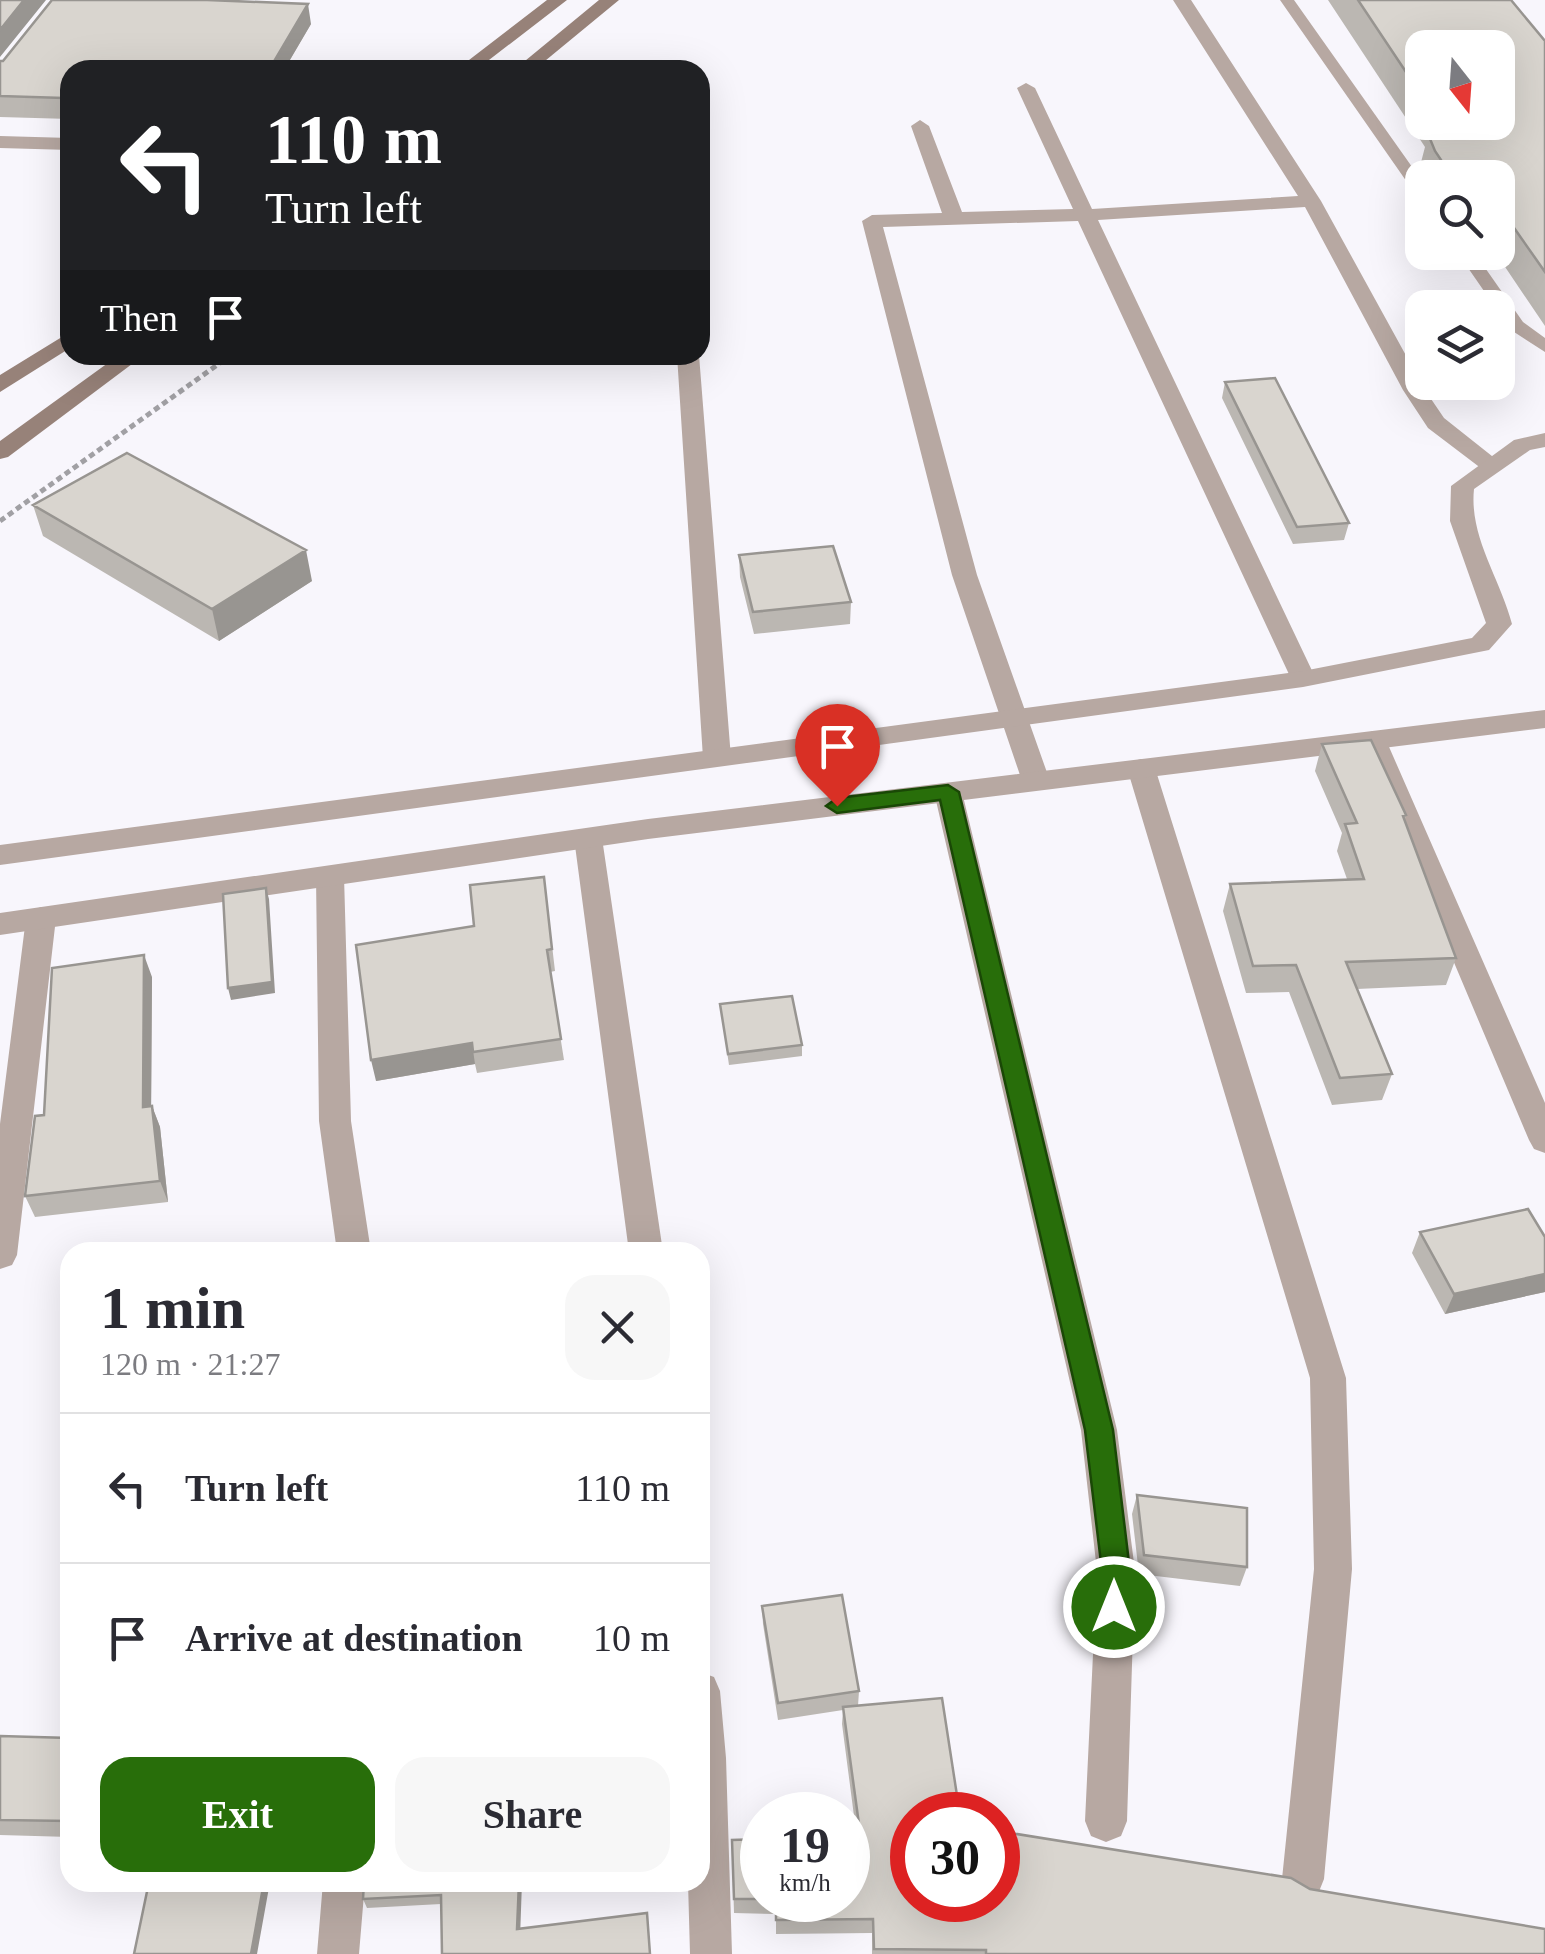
<!DOCTYPE html>
<html lang="en">
<head>
<meta charset="utf-8">
<style>
	:root { --surface:#fff; --page:#f7f7f7; --text:#2b2b33; --muted:#7c7c81; --line:#e1e1e2; --accent:#286e0a }
	body { margin:0; font-family:Georgia,serif; background:var(--page); color:var(--text); height:100vh; display:flex; flex-direction:column; font-size:38px; white-space:nowrap }
	* { box-sizing:border-box; margin:0 }
	p { font-size:32px; color:var(--muted) }
	.icon { flex:none; width:55px; height:55px; fill:none; stroke:currentColor; stroke-width:2; stroke-linecap:round; stroke-linejoin:round }
	.map { position:relative; flex:1; overflow:hidden }
	.panel { position:absolute; left:60px; top:1242px; width:650px; height:650px; display:flex; flex-direction:column; background:var(--surface); border-radius:30px; box-shadow:0 10px 40px #0002 }
	.panel>* { flex:none }
	.guide { position:absolute; left:60px; top:60px; width:650px; height:305px; border-radius:30px; box-shadow:0 10px 40px #0002; background:#202124; color:#fff; overflow:hidden }
	.needle { width:65px; rotate:163deg }
	.buttons { position:absolute; left:1405px; top:30px; display:grid; gap:20px }
	.buttons a { display:grid; place-items:center; width:110px; height:110px; border-radius:20px; background:var(--surface); box-shadow:0 10px 40px #0002; font-size:50px }
	.speed { position:absolute; left:740px; top:1792px; display:flex; gap:20px; font-size:50px; font-weight:700; text-align:center }
	.speed>* { display:grid; place-content:center; width:130px; height:130px; border-radius:50%; background:var(--surface); box-shadow:0 10px 40px #0002; line-height:1 }
	.speed small { font-size:25px; font-weight:400 }
	.speed .limit { border:15px solid #d22; background:#fff; color:#111 }
	.pin { position:absolute; display:grid; place-items:center; width:85px; height:85px; color:#fff; margin:-102px -42px; border-radius:50% 50% 50% 0; rotate:-45deg; box-shadow:0 0 10px #0007 }
	.pin .icon { rotate:45deg }
	.me { position:absolute; width:110px; margin:-55px; rotate:0deg; stroke-linejoin:round; filter:drop-shadow(0 0 8px #0008) }
	.turn { display:flex; align-items:center; gap:35px; height:210px; padding:0 40px; font-size:45px }
	.turn .icon { width:130px; height:130px; stroke-width:2.5 }
	.turn b { display:block; font-size:70px; line-height:85px }
	.then { display:flex; align-items:center; height:95px; padding:0 40px; background:#0003; gap:20px; font-size:38px }
	.round { display:grid; place-items:center; flex:none; width:105px; height:105px; border-radius:30px; background:var(--page) }
	.headline { display:flex; align-items:center; justify-content:space-between; height:170px; padding:0 40px }
	h1 { font-size:60px; font-weight:700; line-height:75px }
	.action { display:flex; gap:20px; margin-top:auto; padding:20px 40px }
	.action a { flex:1; height:115px; border-radius:30px; background:var(--accent); color:#fff; font-size:40px; font-weight:700; line-height:115px; text-align:center }
	.action a+a { background:var(--page); color:var(--text) }
	ul { padding:0; list-style:none }
	li { display:flex; align-items:center; gap:30px; height:150px; padding:0 40px; border-top:2px solid var(--line) }
	li div { flex:1 }
	li b { display:block; font-size:38px }
	li em { font-style:normal }
	.map>svg:first-child { display:block }
	.lines { fill:none; stroke-linecap:round; stroke-linejoin:round }
	.path { stroke:#a1a0a4; stroke-width:5; stroke-dasharray:6 4; stroke-linecap:butt }
	.service { fill:#b7a8a2; fill-rule:evenodd }
	.minor { fill:#b7a8a2; fill-rule:evenodd }
	.tertiary { fill:#b7a8a2; fill-rule:evenodd }
	.secondary { fill:#978279; fill-rule:evenodd }
	.wall { fill:#bbb7b2; fill-rule:evenodd }
	.shaded-wall { fill:#989591 }
	.building { fill:#d9d5cf; stroke:#989591; stroke-width:2.5 }
	.route { fill:#286e0a; stroke:#1a4806; stroke-width:2.5 }
</style>
</head>
<body>
<div class="map">
<svg width="1545" height="1954" viewBox="0 0 1545 1954">
	<rect width="100%" height="100%" fill="#f8f6fc"/>
	<g class="lines">
		<path class="path" d="M0 521 231 355"/>
		<path class="service" d="M1280 0H1294L1422 181V197L1416 195Z
			M1457 252H1474L1523 322 1545 338V352L1511 330Z"/>
		<path class="minor" d="M1173 0H1191L1321 201 1425 390 1444 418 1502 464 1498 469H1482L1428 428 1403 390 1305 207 1098 220 1316 679 1312 685H1294L1078 221 883 227 977 575 1050 781 1046 788H1026L1022 781 952 575 862 221 872 215 942 213 911 126 920 120 929 126 962 212 1073 209 1017 88 1026 83 1035 88 1092 209 1298 196Z
			M0 136 70 138V150L0 148Z
			M677 355H699L731 758 727 764H707L703 758Z
			M1373 731 1382 734 1386 740 1545 1103V1153L1534 1149 1529 1140 1360 740 1364 734Z
			M1141 759 1151 762 1155 768 1346 1378 1352 1569 1324 1879 1318 1894 1303 1900 1288 1894 1282 1879 1314 1569 1310 1378 1127 768 1131 762Z
			M948 783 958 785 962 792 1117 1430 1135 1571 1127 1821 1121 1836 1106 1842 1091 1836 1085 1821 1097 1571 1081 1430 934 792 938 785Z
			M588 828 598 831 602 838 663 1252H629L574 838 578 831Z
			M330 866 340 869 344 876 351 1121 371 1252H337L319 1121 316 876 320 869Z
			M41 907 51 911 56 918 17 1255 12 1265 0 1269V1124L26 918 31 911Z
			M700 1672 714 1677 720 1691 726 1758 732 1954H690L688 1882H700Z
			M323 1882H365L359 1954H317Z"/>
		<path class="tertiary" d="M1545 433V447L1530 450 1474 489C1469 537 1500 578 1512 624L1489 650 1303 687 0 865V845L1303 671 1472 638 1486 623 1450 521 1451 486 1514 440Z
			M1545 710V728L648 839 0 935V913L648 819Z"/>
		<path class="secondary" d="M547 0H567L476 70H456Z
			M599 0H619L534 70H514Z
			M70 332V348L0 392V375Z
			M119 355H144L8 457 0 459V441Z"/>
	</g>
	<path class="wall" d="M1328 0H1511L1545 41V326L1495 252H1498V178H1422V179L1419 170 1425 147ZM1422 48 1498 122H1422Z
		M311 24 284 70H70V119L0 117V61Z
		M1225 382 1349 523 1344 540 1293 544 1222 398Z
		M33 505 312 581 219 641 43 536Z
		M739 555 851 602 850 624 754 634 740 577Z
		M1322 744 1406 815 1405 820 1456 958 1446 985 1357 989 1392 1074 1382 1100 1332 1105 1289 992 1246 993 1223 911 1230 884 1347 879 1337 851 1342 833 1315 771Z
		M544 877 555 971 550 972 564 1060 477 1073 475 1064 376 1081 474 926Z
		M152 977 151 1106H152L160 1127 168 1202 35 1217 25 1196 44 1115Z
		M720 1004 802 1045V1056L729 1065Z
		M1420 1232 1545 1237V1292L1445 1314 1412 1253Z
		M1137 1495 1247 1567 1240 1586 1139 1574 1132 1514Z
		M762 1606 859 1691 858 1706 912 1900 1310 1889 1545 1954H872V1933L776 1934V1914L734 1913 732 1840 857 1839 842 1724 843 1710 778 1720 763 1624Z
		M0 1736 70 1738V1837L0 1835Z
		M522 1882 442 1954 441 1904 367 1908 363 1899Z"/>
	<path class="shaded-wall" d="M24 0H46L0 57V30Z
		M308 4 311 24 284 70H269Z
		M68 93 70 101V119L64 98Z
		M306 550 312 581 219 641 212 609Z
		M266 888 269 899 275 993 231 1000 228 988Z
		M144 955 152 977 151 1128 143 1107Z
		M472 1043 475 1064 376 1081 371 1060Z
		M152 1106 160 1127 168 1202 160 1181Z
		M1545 1274V1292L1445 1314 1454 1294Z
		M264 1882H270L257 1954H251Z
		M519 1882H522L520 1938 517 1929Z"/>
	<path class="building" d="M0 0H24L0 30Z
		M52 0H207L308 4 269 70H70V93H68L64 98 0 96V61H3Z
		M1358 0H1511L1545 41V272L1505 215 1498 214V178H1453L1435 151 1428 134 1448 133 1441 122H1498V48H1422V96Z
		M1275 378 1349 523 1297 527 1225 382Z
		M127 453 306 550 212 609 33 505Z
		M833 546 851 602 753 612 739 555Z
		M1371 740 1406 815 1403 816 1456 958 1346 962 1392 1074 1340 1078 1296 965 1253 966 1230 884 1364 879 1345 824 1357 823 1322 744Z
		M544 877 552 949 547 950 561 1039 473 1052 472 1043 371 1060 356 945 474 926 470 885Z
		M266 888 272 982 228 988 223 894Z
		M144 955 143 1107 152 1106 160 1181 25 1196 35 1116 44 1115 52 968Z
		M792 996 802 1045 728 1054 720 1004Z
		M1528 1209 1545 1237V1274L1454 1294 1420 1232Z
		M473 1246V1252H432V1250Z
		M1137 1495 1247 1508V1567L1144 1555Z
		M842 1595 859 1691 778 1703 762 1606Z
		M942 1698 960 1815H912V1900H998V1831L1291 1878 1310 1889 1545 1929V1954H986V1950L874 1949 873 1919 776 1920V1900H848V1839H861L843 1707Z
		M0 1736 70 1738V1821L0 1820Z
		M762 1839V1899H734L732 1840Z
		M149 1882H264L251 1954H134Z
		M364 1882H519L517 1929 647 1913 650 1954H442L441 1895 363 1899Z"/>
	<path class="route" d="M948 785 959 792 1113 1430 1130 1571 1129 1607 1125 1617 1114 1621 1104 1617 1100 1607 1102 1571 1085 1430 940 800 837 813 826 806 837 798Z"/>
</svg>
<div class="buttons">
<a><svg class="needle" viewBox="-14 -14 28 28"><path d="M0-13l5 13h-10z" fill="#e53935"/><path d="M0 13l5-13h-10z" fill="#7c7c81"/></svg></a>
<a><svg class="icon" aria-label="search" viewBox="0 0 24 24"><circle cx="10" cy="10" r="6"/><path d="M15 15l6 6"/></svg></a>
<a><svg class="icon" aria-label="layers" viewBox="0 0 24 24"><path d="M12 4l9 5-9 5-9-5zM3 14l9 5 9-5"/></svg></a>
</div>
<div class="speed"><div>19<small>km/h</small></div><div class="limit">30</div></div>
<div class="pin" style="left:837px;top:806px;background:#d93025"><svg class="icon" aria-label="arrive" viewBox="0 0 24 24"><path d="M6 21V4h12l-3 4 3 4H6"/></svg></div>
<svg class="me" style="left:1114px;top:1607px" viewBox="-20 -20 40 40"><circle r="17" fill="#286e0a" stroke="#fff" stroke-width="3"/><path d="M0-11L8 9 0 5-8 9z" fill="#fff"/></svg>
<div class="guide">
<div class="turn"><svg class="icon" aria-label="left" viewBox="0 0 24 24"><path d="M17 20v-9H6M10 6l-5 5 5 5"/></svg><div><b>110 m</b>Turn left</div></div>
<div class="then">Then<svg class="icon" aria-label="arrive" viewBox="0 0 24 24"><path d="M6 21V4h12l-3 4 3 4H6"/></svg></div>
</div>
<section class="panel">
<div class="headline"><div><h1>1 min</h1><p>120 m · 21:27</p></div><a class="round"><svg class="icon" aria-label="close" viewBox="0 0 24 24"><path d="M6 6l12 12M18 6L6 18"/></svg></a></div>
<ul>
<li><svg class="icon" aria-label="left" viewBox="0 0 24 24"><path d="M17 20v-9H6M10 6l-5 5 5 5"/></svg><div><b>Turn left</b></div><em>110 m</em></li>
<li><svg class="icon" aria-label="arrive" viewBox="0 0 24 24"><path d="M6 21V4h12l-3 4 3 4H6"/></svg><div><b>Arrive at destination</b></div><em>10 m</em></li>
</ul>
<div class="action"><a>Exit</a><a>Share</a></div>
</section>
</div>
</body>
</html>
